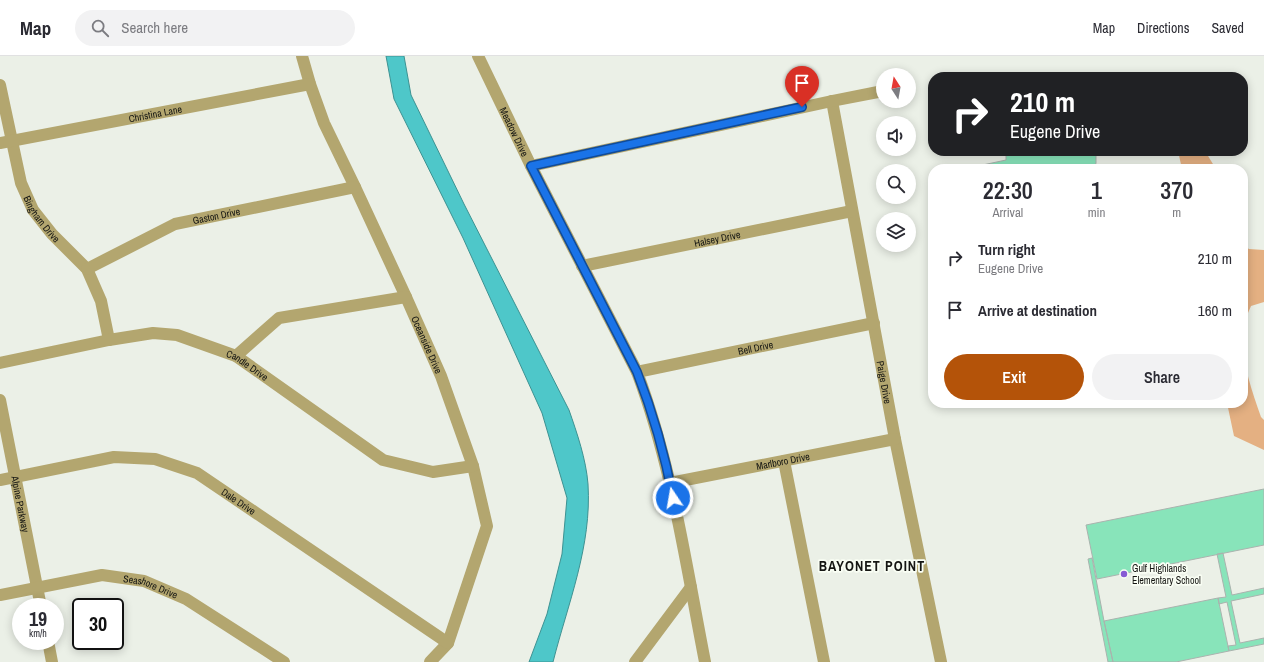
<!DOCTYPE html>
<html lang="en">
<head>
<meta charset="utf-8">
<style>
	:root { --surface:#fff; --page:#f2f2f3; --text:#2b2b33; --muted:#7c7c81; --line:#e1e1e2; --accent:#b45309 }
	body { margin:0; font-family:"Archivo Narrow",sans-serif; background:var(--page); color:var(--text); height:100vh; display:flex; flex-direction:column; font-size:15px; white-space:nowrap }
	* { box-sizing:border-box; margin:0 }
	p { font-size:13px; color:var(--muted) }
	.icon { flex:none; width:22px; height:22px; fill:none; stroke:currentColor; stroke-width:2; stroke-linecap:round; stroke-linejoin:round }
	.map { position:relative; flex:1; overflow:hidden }
	.side { position:absolute; left:928px; top:108px; width:320px; height:244px; display:flex; flex-direction:column; background:var(--surface); border-radius:16px; box-shadow:0 2px 10px #0003 }
	.side>* { flex:none }
	.top-card { position:absolute; left:928px; top:16px; width:320px; height:84px; border-radius:16px; box-shadow:0 2px 10px #0003; background:#202124; color:#fff; overflow:hidden }
	.needle { width:26px; rotate:349deg }
	.fabs { position:absolute; left:876px; top:12px; display:grid; gap:8px }
	.fabs a { display:grid; place-items:center; width:40px; height:40px; border-radius:50%; background:var(--surface); box-shadow:0 2px 10px #0003; font-size:20px }
	.speed { position:absolute; left:12px; top:542px; display:flex; gap:8px; font-size:20px; font-weight:700; text-align:center }
	.speed>* { display:grid; place-content:center; width:52px; height:52px; border-radius:50%; background:var(--surface); box-shadow:0 2px 10px #0003; line-height:1 }
	.speed small { font-size:10px; font-weight:400 }
	.speed .limit { border:2px solid #111; border-radius:6px; background:#fff; color:#111 }
	.pin { position:absolute; display:grid; place-items:center; width:34px; height:34px; color:#fff; margin:-41px -17px; border-radius:50% 50% 50% 0; rotate:-45deg; box-shadow:0 0 4px #0007 }
	.pin .icon { rotate:45deg }
	.me { position:absolute; width:44px; margin:-22px; rotate:348deg; stroke-linejoin:round; filter:drop-shadow(0 0 3px #0008) }
	.turn { display:flex; align-items:center; gap:14px; height:84px; padding:0 16px; font-size:18px }
	.turn .icon { width:52px; height:52px; stroke-width:2.5 }
	.turn b { display:block; font-size:28px; line-height:34px }
	.eta { display:flex; justify-content:space-evenly; align-items:center; height:68px; text-align:center }
	.eta b { font-size:24px; font-weight:600; line-height:28px }
	.primary-button { display:flex; gap:8px; margin-top:auto; padding:8px 16px }
	.primary-button a { flex:1; height:46px; border-radius:24px; background:var(--accent); color:#fff; font-size:16px; font-weight:600; line-height:46px; text-align:center }
	.primary-button a+a { background:var(--page); color:var(--text) }
	ul { padding:0; list-style:none }
	li { display:flex; align-items:center; gap:12px; height:52px; padding:0 16px }
	li div { flex:1 }
	li b { display:block; font-size:15px }
	li em { font-style:normal }
	header { display:flex; align-items:center; gap:24px; box-sizing:border-box; height:56px; padding:0 20px; background:var(--surface); border-bottom:1px solid var(--line) }
	header strong { font-size:19px }
	nav { display:flex; gap:22px; margin-inline-start:auto; font-size:14px }
	.search { width:280px; height:36px; background:var(--page); display:flex; align-items:center; gap:10px; box-sizing:border-box; padding:0 14px; border-radius:22px; color:var(--muted); font-size:15px }
	.map>svg:first-child { display:block }
	.green { fill:#e4b082 }
	.water { fill:#4ec7c9; stroke:#3d9292 }
	.building { fill:#88e4ba; stroke:#aab3ae }
	.lines { fill:none; stroke-linecap:round; stroke-linejoin:round }
	.minor { stroke:#b3a66f; stroke-width:12 }
	.route-casing { stroke:#114b97; stroke-width:10 }
	.route { stroke:#1a73e8; stroke-width:7 }
	.poi-dot { fill:#865bd4; stroke:#f9fef4; stroke-width:1.5 }
	.labels { text-anchor:middle; dominant-baseline:central; stroke-width:3.5; stroke-linejoin:round; paint-order:stroke }
	.street-label { font-size:10px; fill:#151613; stroke:#f9fef4 }
	.poi-label { font-size:10px; fill:#151613; stroke:#f9fef4; text-anchor:start }
	.district-label { font-size:14px; font-weight:bold; letter-spacing:1px; fill:#151613; stroke:#f9fef4 }
</style>
</head>
<body>
<header>
<strong>Map</strong>
<div class="search"><svg class="icon" aria-label="search" viewBox="0 0 24 24"><circle cx="10" cy="10" r="6"/><path d="M15 15l6 6"/></svg>Search here</div>
<nav><a>Map</a><a>Directions</a><a>Saved</a></nav>
</header>
<div class="map">
<svg width="1264" height="606" viewBox="0 0 1264 606">
	<rect width="100%" height="100%" fill="#ebf0e7"/>
	<path class="green" d="M1178 95H1205L1216 113H1182Z
		M1243 189 1249 193 1264 194V246L1251 250C1248 257 1244 266 1243 274 1241 304 1251 333 1261 361L1264 364V394L1234 380 1227 347H1243Z"/>
	<path class="water" d="M386 0H404L411 39 464 148 569 354C577 377 586 403 588 428 592 490 568 547 553 606H529L547 558 562 498 567 442 542 357 463 182 394 43Z"/>
	<path class="building" d="M1006 95H1096V107L1094 113H980L978 110 1006 104Z
		M1264 433V489L1097 523 1086 469Z
		M1223 497 1232 539 1264 532V538L1231 545 1240 587 1264 582V588L1229 595 1228 590 1236 589 1227 546 1219 548 1218 542 1226 541 1217 498Z
		M1092 502 1104 565 1113 606H1108L1088 503Z
		M1218 542 1229 595 1176 606H1113L1104 565Z"/>
	<g class="lines">
		<g class="minor">
			<path id="s1" d="M302 0 310 28 324 67 355 131 406 241 441 320 473 410 487 470 448 587 430 606"/>
			<path id="s2" d="M478 0 531 110 637 316C672 409 686 509 705 606"/>
			<path id="s3" d="M0 29 21 127 33 154 52 178 87 213 101 245 109 284"/>
			<path id="s4" d="M832 45 895 383 941 606"/>
			<path id="s5" d="M0 87 310 28"/>
			<path d="M531 110 832 45 883 35"/>
			<path id="s6" d="M582 210 852 155"/>
			<path id="s7" d="M87 213 175 168 355 131"/>
			<path d="M236 300 279 262 406 241"/>
			<path id="s8" d="M0 307 109 284 153 277 177 279 236 300 383 404 433 416 473 410"/>
			<path id="s9" d="M637 316 874 267"/>
			<path id="s10" d="M0 344 41 551"/>
			<path d="M784 405 824 606"/>
			<path id="s11" d="M0 424 114 401 155 403 197 417 448 587"/>
			<path id="s12" d="M670 427 895 383"/>
			<path id="s13" d="M0 539 102 519 144 525 186 543 284 606"/>
			<path d="M48 585 52 606"/>
			<path d="M635 606 691 531"/>
		</g>
	</g>
	<g class="lines">
		<defs>
			<path id="route" d="M673 442C665 399 653 357 637 316L531 110 802 51"/>
		</defs>
		<use href="#route" class="route-casing"/>
		<use href="#route" class="route"/>
	</g>
	<circle class="poi-dot" cx="1124" cy="518" r="4"/>
	<g class="labels">
		<g class="street-label">
			<text stroke="none"><textPath href="#s5" startOffset="158">Christina Lane</textPath></text>
			<text stroke="none"><textPath href="#s2" startOffset="84">Meadow Drive</textPath></text>
			<text stroke="none"><textPath href="#s7" startOffset="141">Gaston Drive</textPath></text>
			<text stroke="none"><textPath href="#s3" startOffset="142">Bingham Drive</textPath></text>
			<text stroke="none"><textPath href="#s6" startOffset="138">Halsey Drive</textPath></text>
			<text stroke="none"><textPath href="#s1" startOffset="315">Oceanside Drive</textPath></text>
			<text stroke="none"><textPath href="#s9" startOffset="121">Bell Drive</textPath></text>
			<text stroke="none"><textPath href="#s8" startOffset="257">Candle Drive</textPath></text>
			<text stroke="none"><textPath href="#s4" startOffset="286">Paige Drive</textPath></text>
			<text stroke="none"><textPath href="#s12" startOffset="115">Marlboro Drive</textPath></text>
			<text stroke="none"><textPath href="#s11" startOffset="252">Dale Drive</textPath></text>
			<text stroke="none"><textPath href="#s10" startOffset="106">Alpine Parkway</textPath></text>
			<text stroke="none"><textPath href="#s13" startOffset="154">Seashore Drive</textPath></text>
		</g>
		<g class="poi-label">
			<text x="1132" y="512">Gulf Highlands<tspan x="1132" dy="12">Elementary School</tspan></text>
		</g>
		<g class="district-label">
			<text x="872" y="510">BAYONET POINT</text>
		</g>
	</g>
</svg>
<div class="fabs">
<a><svg class="needle" viewBox="-14 -14 28 28"><path d="M0-13l5 13h-10z" fill="#e53935"/><path d="M0 13l5-13h-10z" fill="#7c7c81"/></svg></a>
<a><svg class="icon" aria-label="sound" viewBox="0 0 24 24"><path d="M4 9h4l5-4v14l-5-4H4zM17 9q2 3 0 6"/></svg></a>
<a><svg class="icon" aria-label="search" viewBox="0 0 24 24"><circle cx="10" cy="10" r="6"/><path d="M15 15l6 6"/></svg></a>
<a><svg class="icon" aria-label="layers" viewBox="0 0 24 24"><path d="M12 4l9 5-9 5-9-5zM3 14l9 5 9-5"/></svg></a>
</div>
<div class="speed"><div>19<small>km/h</small></div><div class="limit">30</div></div>
<div class="pin" style="left:802px;top:51px;background:#d93025"><svg class="icon" aria-label="arrive" viewBox="0 0 24 24"><path d="M6 21V4h12l-3 4 3 4H6"/></svg></div>
<svg class="me" style="left:673px;top:442px" viewBox="-20 -20 40 40"><circle r="17" fill="#1a73e8" stroke="#fff" stroke-width="3"/><path d="M0-11L8 9 0 5-8 9z" fill="#fff"/></svg>
<div class="top-card">
<div class="turn"><svg class="icon" aria-label="right" viewBox="0 0 24 24"><path d="M7 20v-9h11M14 6l5 5-5 5"/></svg><div><b>210 m</b>Eugene Drive</div></div>
</div>
<section class="side">
<div class="eta">
<div><b>22:30</b><p>Arrival</p></div>
<div><b>1</b><p>min</p></div>
<div><b>370</b><p>m</p></div>
</div>
<ul>
<li><svg class="icon" aria-label="right" viewBox="0 0 24 24"><path d="M7 20v-9h11M14 6l5 5-5 5"/></svg><div><b>Turn right</b><p>Eugene Drive</p></div><em>210 m</em></li>
<li><svg class="icon" aria-label="arrive" viewBox="0 0 24 24"><path d="M6 21V4h12l-3 4 3 4H6"/></svg><div><b>Arrive at destination</b></div><em>160 m</em></li>
</ul>
<div class="primary-button"><a>Exit</a><a>Share</a></div>
</section>
</div>
</body>
</html>
